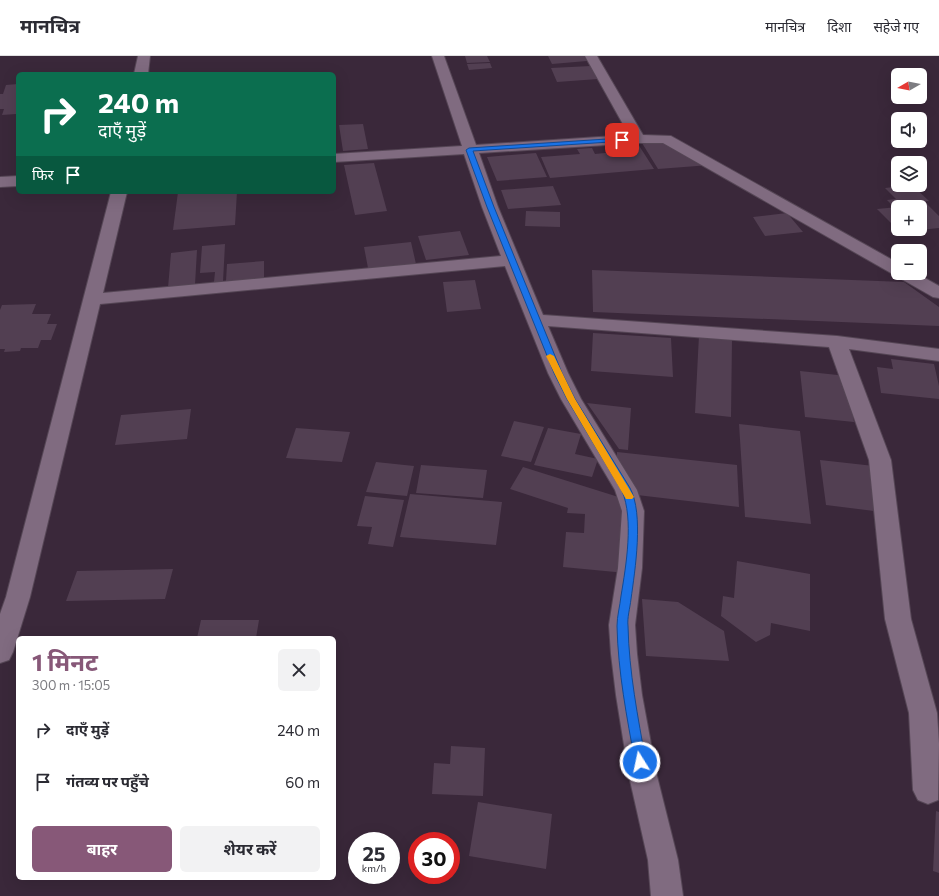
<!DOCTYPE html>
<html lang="hi">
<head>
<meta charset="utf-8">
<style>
	:root { --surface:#fff; --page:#f2f2f3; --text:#2b2b33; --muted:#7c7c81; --line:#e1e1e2; --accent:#875878 }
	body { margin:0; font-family:Commissioner,"Noto Sans Devanagari",sans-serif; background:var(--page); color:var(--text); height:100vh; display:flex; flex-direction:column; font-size:15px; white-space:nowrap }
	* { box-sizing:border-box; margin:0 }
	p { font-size:13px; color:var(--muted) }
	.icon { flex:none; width:22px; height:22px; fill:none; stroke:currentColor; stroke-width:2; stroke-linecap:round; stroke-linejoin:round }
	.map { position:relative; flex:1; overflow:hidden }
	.details { position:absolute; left:16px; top:580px; width:320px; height:244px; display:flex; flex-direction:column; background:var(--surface); border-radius:6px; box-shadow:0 4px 16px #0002 }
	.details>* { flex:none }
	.top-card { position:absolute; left:16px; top:16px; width:320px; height:122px; border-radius:6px; box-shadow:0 4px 16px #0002; background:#0b6e4f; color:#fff; overflow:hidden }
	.needle { width:26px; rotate:261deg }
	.tools { position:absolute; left:891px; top:12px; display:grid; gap:8px }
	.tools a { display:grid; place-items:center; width:36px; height:36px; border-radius:6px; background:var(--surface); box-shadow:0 4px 16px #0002; font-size:20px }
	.speed { position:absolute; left:348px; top:776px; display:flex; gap:8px; font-size:20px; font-weight:700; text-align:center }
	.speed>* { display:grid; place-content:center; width:52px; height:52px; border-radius:50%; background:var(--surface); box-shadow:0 4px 16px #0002; line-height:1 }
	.speed small { font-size:10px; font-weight:400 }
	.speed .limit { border:6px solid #d22; background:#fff; color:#111 }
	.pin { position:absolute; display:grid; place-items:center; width:34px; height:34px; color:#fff; margin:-17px; border-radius:8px; box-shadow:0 2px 6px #0006 }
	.me { position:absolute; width:44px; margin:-22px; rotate:350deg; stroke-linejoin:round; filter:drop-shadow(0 0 3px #0008) }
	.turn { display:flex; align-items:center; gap:14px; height:84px; padding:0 16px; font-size:18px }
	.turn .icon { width:52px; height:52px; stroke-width:2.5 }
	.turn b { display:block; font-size:28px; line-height:34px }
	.then { display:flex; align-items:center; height:38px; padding:0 16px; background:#0003; gap:8px; font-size:15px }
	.round { display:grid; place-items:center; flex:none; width:42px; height:42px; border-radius:6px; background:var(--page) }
	.headline { display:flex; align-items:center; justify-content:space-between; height:68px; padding:0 16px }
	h1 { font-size:24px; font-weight:700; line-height:30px; color:var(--accent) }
	.action { display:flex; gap:8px; margin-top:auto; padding:8px 16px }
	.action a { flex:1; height:46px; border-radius:6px; background:var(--accent); color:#fff; font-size:16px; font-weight:700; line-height:46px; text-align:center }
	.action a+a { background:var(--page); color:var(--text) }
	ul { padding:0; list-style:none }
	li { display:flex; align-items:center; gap:12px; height:52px; padding:0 16px }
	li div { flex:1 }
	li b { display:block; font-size:15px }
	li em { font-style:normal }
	header { display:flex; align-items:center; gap:24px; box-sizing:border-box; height:56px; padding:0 20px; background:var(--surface); border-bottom:1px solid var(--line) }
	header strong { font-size:19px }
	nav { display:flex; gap:22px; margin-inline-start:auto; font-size:14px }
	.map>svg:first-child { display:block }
	.building { fill:#523f52 }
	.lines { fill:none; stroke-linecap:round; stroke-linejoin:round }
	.minor-casing { stroke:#554655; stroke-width:2 }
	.minor { fill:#806b80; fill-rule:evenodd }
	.route { fill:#1a73e8; stroke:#114b97 }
	.slow { fill:#f59e0b }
</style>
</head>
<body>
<header>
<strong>मानचित्र</strong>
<nav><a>मानचित्र</a><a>दिशा</a><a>सहेजे गए</a></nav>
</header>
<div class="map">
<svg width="939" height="840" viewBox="0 0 939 840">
	<rect width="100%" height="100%" fill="#3a283a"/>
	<path class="building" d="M465 0H487L490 6 467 7Z
		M548 0H584L587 5 552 8Z
		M490 7 492 12 469 14 467 8Z
		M591 10 598 23 557 26 551 12Z
		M18 28V51L16 58 2 59 4 53H0V38H3L6 29Z
		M363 68 368 93 343 95 339 69Z
		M662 86 710 109 658 113 642 87Z
		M638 88 654 113 550 122 541 101 580 98 577 93 592 92 595 98 625 95 622 89Z
		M536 97 547 121 497 125 487 101Z
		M374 107 387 155 355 159 344 109Z
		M912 129 929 145 892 149 887 144 896 143 885 132Z
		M553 130 561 149 508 153 501 134Z
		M178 136H237L235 169 173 174Z
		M926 147 939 160V172L920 174V151H904Z
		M898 151V173L919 174 900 176 877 153Z
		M526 155 560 156V171L525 170Z
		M787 157 803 176 765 180 753 161Z
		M460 175 469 199 426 204 418 180Z
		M411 186 416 208 368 212 364 191Z
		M225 188 223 226H214L215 216 200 217 202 190Z
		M197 194 195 229 168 232 171 197Z
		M264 205V223L226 225 227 208Z
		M592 214 904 226 939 251V270L593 256Z
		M475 224 481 253 447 256 443 226Z
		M36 248 32 258H51L47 268H57L51 284H41L38 292H21L20 295 4 296 5 293H0V254L2 249Z
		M593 277 671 282 673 321 591 315Z
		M699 279 732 283 731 361 695 357Z
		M891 303 934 308 939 330V343L881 337 877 311 893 313Z
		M800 315 847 320 854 366 805 361Z
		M587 347 631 352 628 394 619 393Z
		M191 353 187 383 115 389 121 359Z
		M514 365 544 371 531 406 501 400Z
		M739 368 800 375 811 468 745 461Z
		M296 372 350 376 342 406 286 402Z
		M548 372 581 378 575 398 598 403 592 421 534 409Z
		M617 396 737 409 739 451 637 439 617 401Z
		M820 404 874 410 882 456 826 449Z
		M376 406 414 410 407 440 366 436Z
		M421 409 487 414 483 442 416 437Z
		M523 411 628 444 626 517 563 511 566 476 584 477 585 458 567 457 568 452 510 433Z
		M410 438 502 446 496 489 400 481Z
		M365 440 404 444 393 491 368 488 372 471 357 470Z
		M737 505 810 518V575L771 567 770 579 756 586 721 560 723 540 734 542Z
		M173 513 165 543 66 545 77 515Z
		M642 543 678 546 724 575 729 605 646 600Z
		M201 564H259L256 582H197Z
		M451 690 485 692 483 740 432 738 434 707 450 708Z
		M478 746 552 758 546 813 469 800Z
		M936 755 939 756V817L933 815Z"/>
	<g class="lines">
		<defs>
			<path id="minor" d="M138 0H150L148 18H134Z
				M432 0H444L476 89 629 79 585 0H597L643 79 671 80 898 207V217H916L939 230V242L933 241 663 87H638L479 97 498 151 543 259 837 280 939 293V305L849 293 891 404 911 563 937 657 939 688 938 744 928 748 918 744 913 734 909 657 885 563 869 404 829 291 548 270 568 317 581 343 637 434 644 455 642 512 635 569 637 598 642 639 657 720 678 804 683 840H651L648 804 629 720 616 639 611 598 609 569 618 512 622 455 615 434 561 343 548 317 505 210 100 248 30 541 13 596 9 604 0 607V558L6 541 111 136H127L103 237 501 200 482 151 464 98 334 106V98L462 90Z
				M18 120V130L0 131V121Z"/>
		</defs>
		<use href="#minor" class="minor-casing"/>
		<use href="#minor" class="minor"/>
	</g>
	<path class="route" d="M622 82 625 84V85L473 95 494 151 562 317 575 343 630 432C644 458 635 514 631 543 630 552 627 562 628 570 629 616 638 662 646 706L645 710 640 712 636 710 635 706C627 662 618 616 617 570 617 560 620 550 621 540 626 510 634 463 622 435L567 343 554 317 487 151 466 94 469 92Z"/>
	<path class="slow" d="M550 298 554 300 575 343 634 441 632 443H626L567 343 546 300Z"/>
</svg>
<div class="tools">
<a><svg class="needle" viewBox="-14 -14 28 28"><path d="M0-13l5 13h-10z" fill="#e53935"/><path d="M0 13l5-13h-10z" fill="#7c7c81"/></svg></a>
<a><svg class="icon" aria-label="sound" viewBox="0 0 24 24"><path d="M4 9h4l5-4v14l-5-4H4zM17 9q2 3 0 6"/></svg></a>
<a><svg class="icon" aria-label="layers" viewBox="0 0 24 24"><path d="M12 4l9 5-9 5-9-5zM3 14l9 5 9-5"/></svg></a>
<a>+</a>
<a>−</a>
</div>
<div class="speed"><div>25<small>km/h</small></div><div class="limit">30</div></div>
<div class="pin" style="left:622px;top:84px;background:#d93025"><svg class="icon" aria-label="arrive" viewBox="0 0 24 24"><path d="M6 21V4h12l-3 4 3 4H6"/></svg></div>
<svg class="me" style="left:640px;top:706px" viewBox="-20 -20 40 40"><circle r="17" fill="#1a73e8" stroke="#fff" stroke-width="3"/><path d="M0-11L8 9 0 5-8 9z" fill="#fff"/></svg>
<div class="top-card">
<div class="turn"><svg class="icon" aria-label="right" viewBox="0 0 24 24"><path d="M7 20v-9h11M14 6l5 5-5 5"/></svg><div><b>240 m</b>दाएँ मुड़ें</div></div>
<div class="then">फिर<svg class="icon" aria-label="arrive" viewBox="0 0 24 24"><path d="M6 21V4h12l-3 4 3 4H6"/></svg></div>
</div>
<section class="details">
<div class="headline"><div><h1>1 मिनट</h1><p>300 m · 15:05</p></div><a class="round"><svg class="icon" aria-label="close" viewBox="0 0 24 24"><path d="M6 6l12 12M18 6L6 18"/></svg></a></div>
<ul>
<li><svg class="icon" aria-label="right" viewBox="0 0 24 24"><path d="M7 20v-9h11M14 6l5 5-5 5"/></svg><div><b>दाएँ मुड़ें</b></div><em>240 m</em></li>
<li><svg class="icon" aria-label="arrive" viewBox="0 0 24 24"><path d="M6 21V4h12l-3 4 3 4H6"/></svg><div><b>गंतव्य पर पहुँचे</b></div><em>60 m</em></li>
</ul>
<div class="action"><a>बाहर</a><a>शेयर करें</a></div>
</section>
</div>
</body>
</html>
